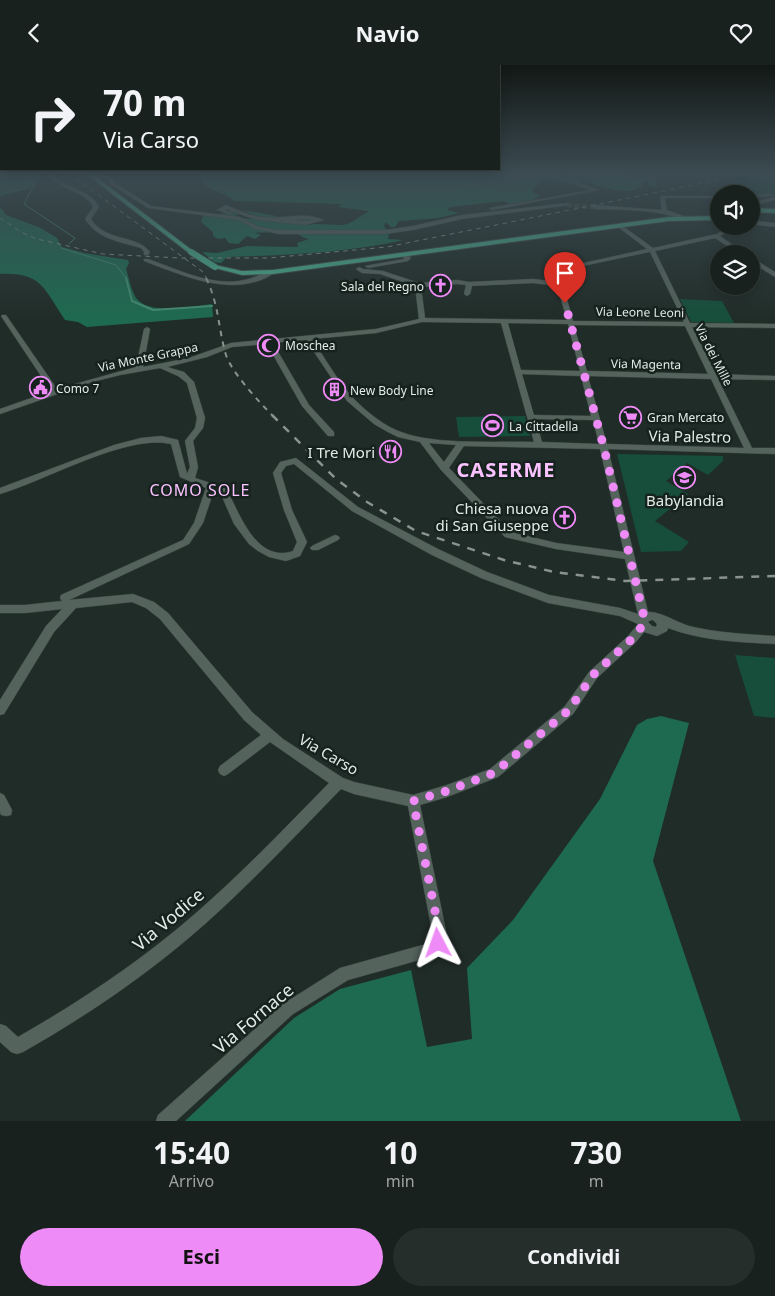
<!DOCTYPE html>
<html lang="it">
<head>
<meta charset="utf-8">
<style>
	:root { --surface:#18211d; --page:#252e2a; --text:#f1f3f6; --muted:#9fa3a4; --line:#363e3b; --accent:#ef8bf7 }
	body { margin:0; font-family:"Noto Sans",sans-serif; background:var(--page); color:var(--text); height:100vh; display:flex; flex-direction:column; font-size:19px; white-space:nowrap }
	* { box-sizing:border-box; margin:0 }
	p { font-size:16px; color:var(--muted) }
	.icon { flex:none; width:28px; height:28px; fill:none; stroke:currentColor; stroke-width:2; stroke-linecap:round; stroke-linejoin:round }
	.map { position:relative; height:1056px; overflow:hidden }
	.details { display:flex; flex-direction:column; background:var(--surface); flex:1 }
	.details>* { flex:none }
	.guide { position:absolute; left:0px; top:0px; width:500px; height:105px; box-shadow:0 2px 12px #0003,0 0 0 1px var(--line); background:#18211d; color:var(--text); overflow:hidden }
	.tools { position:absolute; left:710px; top:120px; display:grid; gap:10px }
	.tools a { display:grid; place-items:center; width:50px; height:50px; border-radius:50%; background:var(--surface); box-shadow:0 2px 12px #0003,0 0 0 1px var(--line); font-size:25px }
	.pin { position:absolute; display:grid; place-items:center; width:42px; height:42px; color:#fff; margin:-51px -21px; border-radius:50% 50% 50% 0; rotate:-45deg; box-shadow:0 0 5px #0007 }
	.pin .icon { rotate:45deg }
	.me { position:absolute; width:55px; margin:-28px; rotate:356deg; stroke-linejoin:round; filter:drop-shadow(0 0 4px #0008) }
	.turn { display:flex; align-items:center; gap:18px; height:105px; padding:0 20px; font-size:22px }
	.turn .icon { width:65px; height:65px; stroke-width:2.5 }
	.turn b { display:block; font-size:35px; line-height:42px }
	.eta { display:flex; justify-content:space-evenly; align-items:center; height:85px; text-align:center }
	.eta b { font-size:30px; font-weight:700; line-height:35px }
	.primary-button { display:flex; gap:10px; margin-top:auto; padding:10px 20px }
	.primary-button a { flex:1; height:58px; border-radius:30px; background:var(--accent); color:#111; font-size:20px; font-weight:700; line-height:58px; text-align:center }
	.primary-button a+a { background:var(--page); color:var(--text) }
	header { display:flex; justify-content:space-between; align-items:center; height:65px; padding:0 20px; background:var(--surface); font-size:22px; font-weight:700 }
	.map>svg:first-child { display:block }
	.green { fill:#164e3b }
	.forest { fill:#1e6a50 }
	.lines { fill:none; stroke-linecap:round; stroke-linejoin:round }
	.stream-far1 { stroke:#438a6f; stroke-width:1 }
	.stream { stroke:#438a6f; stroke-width:2 }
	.minor-tunnel { stroke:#3d4944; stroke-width:5; stroke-dasharray:5 2.5; stroke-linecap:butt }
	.minor-casing { stroke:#3d4844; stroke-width:1 }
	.major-casing { stroke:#3d4844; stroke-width:2 }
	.minor { fill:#55635d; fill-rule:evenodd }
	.major { fill:#47a888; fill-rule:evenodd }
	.rail-far2 { stroke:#8a938f; stroke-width:1; stroke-dasharray:4.5 4.5; stroke-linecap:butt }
	.rail-far1 { stroke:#8a938f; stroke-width:2; stroke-dasharray:5.5 5.5; stroke-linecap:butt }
	.rail { stroke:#8a938f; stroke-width:2.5; stroke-dasharray:8 8; stroke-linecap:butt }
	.major-bridge-casing { stroke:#3d4844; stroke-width:7; stroke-linecap:butt }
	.major-bridge { stroke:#47a888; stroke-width:6 }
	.route { stroke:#ef8bf7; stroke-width:9; stroke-dasharray:0 16.2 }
	.labels { text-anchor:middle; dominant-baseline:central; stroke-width:5; stroke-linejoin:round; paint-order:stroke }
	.far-poi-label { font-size:12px; fill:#e3ebe7; stroke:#16221d; text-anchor:start }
	.far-street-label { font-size:12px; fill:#e3ebe7; stroke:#16221d }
	.street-label { font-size:15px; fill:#e3ebe7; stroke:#16221d }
	.poi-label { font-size:15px; fill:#e3ebe7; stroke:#16221d; text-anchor:end }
	.neighbourhood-label { font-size:16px; letter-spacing:1px; fill:#fac2fe; stroke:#16221d }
	.near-street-label { font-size:18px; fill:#e3ebe7; stroke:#16221d }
	.district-label { font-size:20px; font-weight:bold; letter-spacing:1px; fill:#fac2fe; stroke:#16221d }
</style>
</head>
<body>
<header><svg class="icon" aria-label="back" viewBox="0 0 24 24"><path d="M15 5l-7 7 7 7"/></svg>Navio<svg class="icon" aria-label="heart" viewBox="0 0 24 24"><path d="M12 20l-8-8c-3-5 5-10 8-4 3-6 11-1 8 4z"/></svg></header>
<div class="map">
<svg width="775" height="1056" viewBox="0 0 775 1056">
	<rect width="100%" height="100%" fill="#202c27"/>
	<path class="green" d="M775 108V129L751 130 731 116Z
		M680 234 722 236 734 258 691 257Z
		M525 351 530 371 459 372 456 352Z
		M617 389 723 391V396L708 410 687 398 666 416 688 429 655 456 689 477 681 486 641 487Z
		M735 590 775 593V653L754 651Z"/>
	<path class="forest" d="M0 108H34L39 111V116L33 123 0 131Z
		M199 108H630L627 110 633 112 655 111 654 113 657 116 656 122 649 121 648 115 642 118V122L631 126 614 125 580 116 569 119 551 115 543 116 531 126 541 131 535 132 537 134 510 139 504 136 451 142 447 145 459 148 439 153 399 156 395 162H391L386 157 384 161 389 168 388 174 404 175C346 188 287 190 227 192L221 198 214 197 202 187 217 188 247 181 298 182 297 178 309 174C304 173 301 171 297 169 292 168 259 167 255 168L261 170 255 174 247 171 238 179 229 178 225 173 218 174 213 171V167L201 157C203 146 211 149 221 149 224 149 229 146 232 145L240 148 233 152 250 154 260 152 242 145 276 151V154H313L315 157 306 158 307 160C321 157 338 162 347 159 352 158 363 149 369 146L338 142 343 139 234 136C225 125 201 127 199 108Z
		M0 142 6 150 41 163 57 173 62 182 84 188 128 195 129 198 126 204C129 213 131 225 136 233 149 251 193 241 212 239L213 252 87 262 78 257 65 255C44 224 42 207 0 209Z
		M661 651 689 658 653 796 741 1056H185L294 953 340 924 411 905 427 982 472 974 467 903 513 855 600 734 637 660 647 654Z"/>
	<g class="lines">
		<path class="stream-far1" d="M31 108 33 122 24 139 75 173 69 179
			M603 108 605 112 625 121
			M61 183 116 200 127 214"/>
		<path class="stream" d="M126 213 132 236 153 245 212 241"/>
		<path class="minor-tunnel" d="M567 140 595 142"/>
		<defs>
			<path id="minor" d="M46 108H50C63 124 90 123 99 142L91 154C105 177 136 169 150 187L148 190H144V187L141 183C121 177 97 174 85 154L93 142C86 126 59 125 46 108Z
				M523 108H528L510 117 458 122 456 121 509 115Z
				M562 108H567L580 118 599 125 492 145 489 143 591 125 576 120Z
				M91 110 112 112 114 117 151 141 240 152 259 162 279 165H385L413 161 462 150 567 138 570 140 462 154 413 165 385 169H279L255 164 239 155 148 143 110 119 108 114 89 112Z
				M772 129 774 131 751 132V130Z
				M662 131H719V133H665L667 145 686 152 684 155C655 144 626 145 595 144L592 142 595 140 662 145 660 132Z
				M775 132V135L759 139 751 145V141L755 137Z
				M226 140C236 144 246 149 256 151 278 156 304 145 324 155L305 160 256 155 226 144 225 145 234 148 231 150 217 145ZM308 154 314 155 305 156 293 155Z
				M751 155 775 158V162L751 159Z
				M620 159 653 183 717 169 720 167 721 161H727L725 168 720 171 746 189H739L715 173 655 186 690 258 775 259V263L692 262 716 309 775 311V315L718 314 752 383H775V389L608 384 648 547C660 546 676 557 689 561 717 568 746 569 775 571V579C739 577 702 576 668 563L667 566 657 571 644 567 636 577 597 613 573 649 498 712 447 732 420 740 446 866 443 884 430 892 348 915 293 949 176 1056H156L158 1050 283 939 340 903 426 879 431 875 432 866 408 741 354 729 341 724C297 769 253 816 206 858 150 908 88 950 23 987L17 989 11 987 0 977V959L6 961 18 972C81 936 141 896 196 848 243 807 286 762 329 718L270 677 228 709 224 711 220 709 218 705 220 701 261 670 244 655 160 554 146 543 132 537 76 543 54 567 4 649 0 650V635L46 561 62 544 25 548H0V540H25L62 536 60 533 61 530 183 475 194 458 206 423 180 412 171 379C128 368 44 416 0 429V423L114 380 141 373 161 371 178 375 187 409 190 402 185 376 195 363 197 353 187 318 178 311 160 303 120 310 92 317 0 349V344L51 326 1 251 2 250H6L57 324 136 302 144 264 147 262 150 264 143 302 189 293 231 278 376 264 419 254 415 221 380 209 362 208 356 204 359 202 363 204 383 206 419 218 457 215 469 217 533 214 559 217 564 214 569 204 579 199 647 184 618 162 617 161ZM650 187 684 257 573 256 563 220C573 213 570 208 583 201ZM533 218 557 221 567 255 425 253 421 222 457 219 466 220 464 229 467 231 470 229 472 221ZM422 257 501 258 534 377C497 376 438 380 404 368 385 362 368 348 354 334 340 319 324 292 312 274L376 268ZM508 258 568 259 580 306 521 305ZM574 260 685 261 708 309 587 306ZM306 275 347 336 374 359 386 366 398 372 420 377 441 405 505 472 556 484 625 494 638 549 620 543 549 530 487 507 438 484 358 442 296 393 280 397 273 408 284 445 297 477 293 486C256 499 239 447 226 423L195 413 198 402 193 376 203 363 205 353 194 317 184 307 167 302 207 292 232 282 267 279 302 341 328 371H334V367L309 340 273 278ZM522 309 581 311 591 351 534 350ZM588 311 711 314 744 383 607 379ZM536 354 593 355 599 379 542 377ZM429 378 456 380 444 397ZM464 381 600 384 624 487 556 478 511 467 449 403ZM294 399 352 446 432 490 481 513 548 538 620 551 638 559 628 571 589 607 565 641 490 704 447 720 413 730 354 717 343 713 283 674 252 647 168 548 154 537 133 529 69 535 189 479 203 458 214 425 220 427 234 459 249 479 258 486 269 492 286 496 300 491 307 477 292 445 281 408 286 401ZM653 555 657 559 656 562 652 561 648 557 649 556Z
				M405 188 411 193 408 196 368 203 365 201 404 194 402 190Z
				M751 192 775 207V212L751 197Z
				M144 194H148C177 204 208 220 239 216 251 214 262 209 273 205L276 207C235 235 185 211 144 196Z
				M335 470 338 471 340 473 338 475 318 485H312L310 483 312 481Z
				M0 728 4 730 12 745 11 750 6 751 1 750 0 747Z"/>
			<path id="major" d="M85 108H91L193 186V188H189Z
				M751 143 775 144V148L751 147Z
				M719 151V155L669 156 273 209 242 210 211 202 215 200 242 206 273 205 669 152Z"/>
		</defs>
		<use href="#minor" class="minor-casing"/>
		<use href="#major" class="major-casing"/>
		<use href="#minor" class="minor"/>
		<use href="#major" class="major"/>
		<path class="rail-far2" d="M69 108 203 207 207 214
			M0 153 21 167 37 174 103 189 180 193H269L387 182 753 108"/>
		<path class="rail-far1" d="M206 213C219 239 218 263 226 290 232 308 260 338 273 351"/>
		<path class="rail" d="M272 350 336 414 367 437 416 466 504 495 554 507 625 516 775 511"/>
		<defs>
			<path id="major-bridge" d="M191 187 215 202"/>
		</defs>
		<use href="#major-bridge" class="major-bridge-casing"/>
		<use href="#major-bridge" class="major-bridge"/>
	</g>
	<linearGradient id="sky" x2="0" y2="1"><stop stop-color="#121815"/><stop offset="0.42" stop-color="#3c4b52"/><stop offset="1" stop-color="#3c4b52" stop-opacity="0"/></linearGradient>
	<rect width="775" height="256" fill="url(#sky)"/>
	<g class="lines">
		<path class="route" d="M438 878 439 866 413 736 447 726 494 708 569 645 593 610 632 574 643 560 644 552 604 383 565 238"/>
	</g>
	<defs>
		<symbol id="church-ring" viewBox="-11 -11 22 22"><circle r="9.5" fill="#16221d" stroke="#ef8bf7" stroke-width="1.5"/><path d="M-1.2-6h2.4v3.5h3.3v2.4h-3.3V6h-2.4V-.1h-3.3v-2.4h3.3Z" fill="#ef8bf7"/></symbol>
		<symbol id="mosque-ring" viewBox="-11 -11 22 22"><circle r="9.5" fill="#16221d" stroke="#ef8bf7" stroke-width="1.5"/><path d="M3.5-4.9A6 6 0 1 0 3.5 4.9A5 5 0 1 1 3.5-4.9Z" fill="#ef8bf7"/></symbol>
		<symbol id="civic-ring" viewBox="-11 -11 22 22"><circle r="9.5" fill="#16221d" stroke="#ef8bf7" stroke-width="1.5"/><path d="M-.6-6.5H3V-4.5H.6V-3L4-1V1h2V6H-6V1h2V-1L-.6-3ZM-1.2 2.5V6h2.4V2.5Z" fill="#ef8bf7"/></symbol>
		<symbol id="building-ring" viewBox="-11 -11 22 22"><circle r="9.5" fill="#16221d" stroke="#ef8bf7" stroke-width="1.5"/><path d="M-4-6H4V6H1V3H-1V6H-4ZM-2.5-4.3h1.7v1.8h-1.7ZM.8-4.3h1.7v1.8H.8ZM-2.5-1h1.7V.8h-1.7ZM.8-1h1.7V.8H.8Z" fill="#ef8bf7"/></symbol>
		<symbol id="supermarket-ring" viewBox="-11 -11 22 22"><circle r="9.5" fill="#16221d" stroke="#ef8bf7" stroke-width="1.5"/><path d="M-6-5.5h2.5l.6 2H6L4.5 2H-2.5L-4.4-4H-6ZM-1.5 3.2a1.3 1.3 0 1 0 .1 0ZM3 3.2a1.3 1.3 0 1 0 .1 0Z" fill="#ef8bf7"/></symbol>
		<symbol id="stadium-ring" viewBox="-11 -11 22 22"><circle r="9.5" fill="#16221d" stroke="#ef8bf7" stroke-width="1.5"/><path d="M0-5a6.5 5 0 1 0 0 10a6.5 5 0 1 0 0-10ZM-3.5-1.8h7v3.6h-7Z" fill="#ef8bf7"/></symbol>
		<symbol id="restaurant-ring" viewBox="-11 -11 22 22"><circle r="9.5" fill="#16221d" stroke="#ef8bf7" stroke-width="1.5"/><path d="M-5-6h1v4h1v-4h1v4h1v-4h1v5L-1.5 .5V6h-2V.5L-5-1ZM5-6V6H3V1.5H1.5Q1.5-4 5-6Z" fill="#ef8bf7"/></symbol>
		<symbol id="school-ring" viewBox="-11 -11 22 22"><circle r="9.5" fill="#16221d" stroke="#ef8bf7" stroke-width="1.5"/><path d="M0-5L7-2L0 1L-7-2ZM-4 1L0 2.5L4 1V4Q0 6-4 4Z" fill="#ef8bf7"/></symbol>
	</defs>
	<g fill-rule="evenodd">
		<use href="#church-ring" x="428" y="208" width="25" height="25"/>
		<use href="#mosque-ring" x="256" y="268" width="25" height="25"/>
		<use href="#civic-ring" x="28" y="310" width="25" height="25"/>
		<use href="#building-ring" x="322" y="312" width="25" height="25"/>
		<use href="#supermarket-ring" x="618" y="340" width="25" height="25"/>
		<use href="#stadium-ring" x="480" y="348" width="25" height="25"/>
		<use href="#restaurant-ring" x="378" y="374" width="25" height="25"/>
		<use href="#school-ring" x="672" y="400" width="25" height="25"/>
		<use href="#church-ring" x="552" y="440" width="25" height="25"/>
	</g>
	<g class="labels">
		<g class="far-poi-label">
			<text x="424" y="221" text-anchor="end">Sala del Regno</text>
			<text x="285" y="280">Moschea</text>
			<text x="56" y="323">Como 7</text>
			<text x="350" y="325">New Body Line</text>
			<text x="647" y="352">Gran Mercato</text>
			<text x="509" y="361">La Cittadella</text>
		</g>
		<g class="far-street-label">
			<text transform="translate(640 247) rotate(1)">Via Leone Leoni</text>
			<text transform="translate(714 290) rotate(63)">Via dei Mille</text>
			<text transform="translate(148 292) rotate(-12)">Via Monte Grappa</text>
			<text transform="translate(646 299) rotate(1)">Via Magenta</text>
		</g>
		<g class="street-label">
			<text transform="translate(690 371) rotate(1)">Via Palestro</text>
			<text transform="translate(329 689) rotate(30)">Via Carso</text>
		</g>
		<g class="poi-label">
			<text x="375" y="387">I Tre Mori</text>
			<text x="685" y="435" text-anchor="middle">Babylandia</text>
			<text x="549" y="443">Chiesa nuova<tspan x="549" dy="17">di San Giuseppe</tspan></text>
		</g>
		<g class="neighbourhood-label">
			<text x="200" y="425">COMO SOLE</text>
		</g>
		<g class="near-street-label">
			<text transform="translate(168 854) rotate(-40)">Via Vodice</text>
			<text transform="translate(253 953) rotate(-40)">Via Fornace</text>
		</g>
		<g class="district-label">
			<text x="506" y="404">CASERME</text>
		</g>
	</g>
</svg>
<div class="tools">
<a><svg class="icon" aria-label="sound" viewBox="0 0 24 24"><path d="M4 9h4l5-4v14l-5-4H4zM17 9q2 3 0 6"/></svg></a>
<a><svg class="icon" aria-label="layers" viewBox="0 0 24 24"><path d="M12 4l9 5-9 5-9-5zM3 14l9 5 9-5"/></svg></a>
</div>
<div class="pin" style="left:565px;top:238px;background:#d93025"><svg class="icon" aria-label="arrive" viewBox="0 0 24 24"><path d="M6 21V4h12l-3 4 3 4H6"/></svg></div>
<svg class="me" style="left:438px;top:878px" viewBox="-20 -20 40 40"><path d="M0-17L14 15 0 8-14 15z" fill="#ef8bf7" stroke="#fff" stroke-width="4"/></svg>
<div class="guide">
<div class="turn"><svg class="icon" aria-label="right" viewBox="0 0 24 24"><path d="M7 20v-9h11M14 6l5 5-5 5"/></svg><div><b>70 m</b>Via Carso</div></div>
</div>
</div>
<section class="details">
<div class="eta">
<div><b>15:40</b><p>Arrivo</p></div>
<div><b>10</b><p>min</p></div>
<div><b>730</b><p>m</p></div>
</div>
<div class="primary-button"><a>Esci</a><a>Condividi</a></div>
</section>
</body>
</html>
